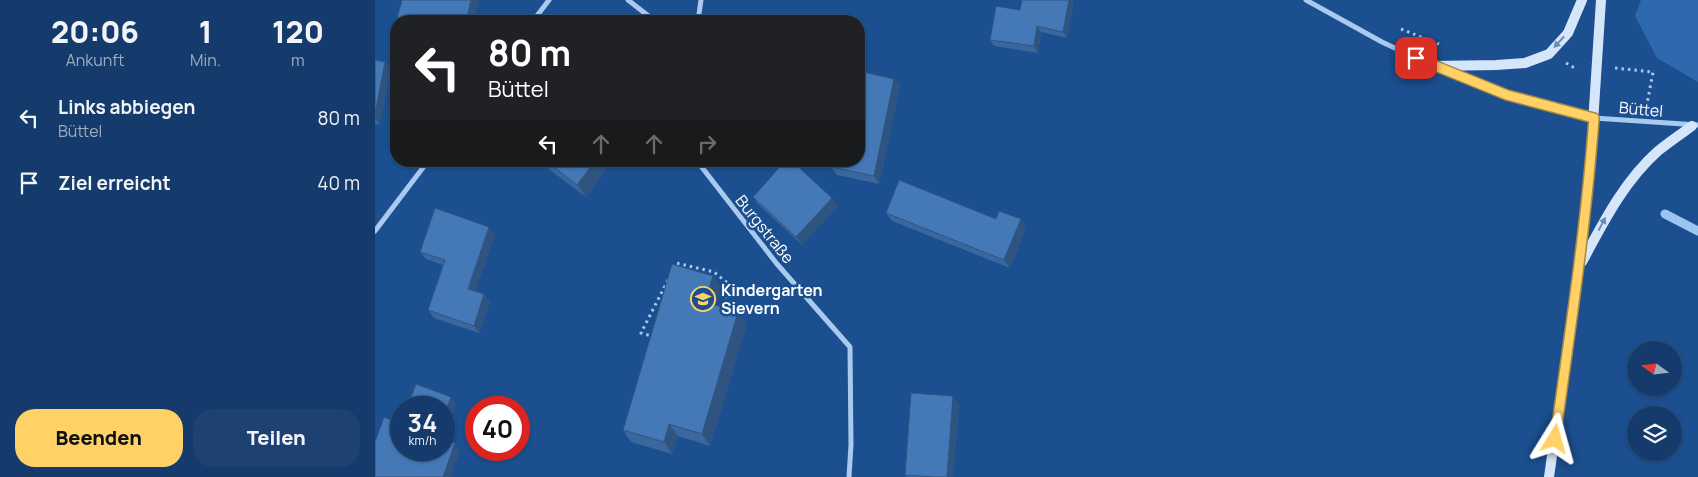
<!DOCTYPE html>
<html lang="de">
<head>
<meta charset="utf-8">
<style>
	:root { --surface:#143b6b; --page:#1d4271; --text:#f1f3f6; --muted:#9dadc1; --line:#33557e; --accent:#ffd166 }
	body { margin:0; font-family:Manrope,sans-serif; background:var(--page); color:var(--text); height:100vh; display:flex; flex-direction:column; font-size:19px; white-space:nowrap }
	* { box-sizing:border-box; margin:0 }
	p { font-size:16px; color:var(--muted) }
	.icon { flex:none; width:28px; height:28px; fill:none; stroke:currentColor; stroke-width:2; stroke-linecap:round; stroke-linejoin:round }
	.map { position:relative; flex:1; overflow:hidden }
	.sheet { display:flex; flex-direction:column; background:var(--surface); width:375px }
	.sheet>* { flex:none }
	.top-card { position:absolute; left:15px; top:15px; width:475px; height:152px; border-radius:20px; box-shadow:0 1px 4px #0004,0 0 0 1px var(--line); background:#202124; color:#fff; overflow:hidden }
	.needle { width:32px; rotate:285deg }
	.tools { position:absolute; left:1252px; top:341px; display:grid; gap:10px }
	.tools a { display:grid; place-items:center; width:55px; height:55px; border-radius:50%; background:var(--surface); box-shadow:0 1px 4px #0004,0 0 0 1px var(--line); font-size:25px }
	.speed { position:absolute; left:15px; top:396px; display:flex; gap:10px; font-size:25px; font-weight:700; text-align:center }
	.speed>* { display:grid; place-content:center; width:65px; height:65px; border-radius:50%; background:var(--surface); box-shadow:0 1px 4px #0004,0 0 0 1px var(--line); line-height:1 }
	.speed small { font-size:12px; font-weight:400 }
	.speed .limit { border:8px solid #d22; background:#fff; color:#111 }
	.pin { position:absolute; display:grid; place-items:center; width:42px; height:42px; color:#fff; margin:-21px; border-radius:10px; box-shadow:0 2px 8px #0006 }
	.me { position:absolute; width:55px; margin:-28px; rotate:8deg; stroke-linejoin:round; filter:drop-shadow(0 0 4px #0008) }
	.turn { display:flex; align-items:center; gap:18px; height:105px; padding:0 15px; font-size:22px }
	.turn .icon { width:65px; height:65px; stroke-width:2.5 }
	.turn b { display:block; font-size:35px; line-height:42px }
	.lanes { display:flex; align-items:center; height:48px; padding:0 15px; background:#0003; justify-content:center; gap:25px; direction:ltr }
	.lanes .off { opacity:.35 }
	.eta { display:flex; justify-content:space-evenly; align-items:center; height:85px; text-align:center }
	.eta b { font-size:30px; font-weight:800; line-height:35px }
	.cta { display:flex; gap:10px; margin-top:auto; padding:10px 15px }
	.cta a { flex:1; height:58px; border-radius:20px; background:var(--accent); color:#111; font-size:20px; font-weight:800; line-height:58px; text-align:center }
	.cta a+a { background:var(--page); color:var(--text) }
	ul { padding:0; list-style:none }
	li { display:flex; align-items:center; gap:15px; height:65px; padding:0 15px }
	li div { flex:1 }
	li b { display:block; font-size:19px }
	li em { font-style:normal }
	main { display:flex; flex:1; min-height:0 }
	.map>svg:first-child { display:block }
	.green { fill:#2e69ad }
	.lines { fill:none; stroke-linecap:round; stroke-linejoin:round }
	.stream { stroke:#9cc4f0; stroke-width:9 }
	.path { stroke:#a9c9ee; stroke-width:3; stroke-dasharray:2.5 4; stroke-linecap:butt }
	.street { stroke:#a9c9ee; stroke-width:5 }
	.secondary { stroke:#d6e6fa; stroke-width:10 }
	.wall { fill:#3a679d }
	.shaded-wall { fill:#305480 }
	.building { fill:#4478b7; stroke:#305480 }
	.oneway { fill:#668bba }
	.route-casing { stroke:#a68842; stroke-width:12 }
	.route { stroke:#ffd166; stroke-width:9 }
	.labels { text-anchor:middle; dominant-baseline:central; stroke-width:5; stroke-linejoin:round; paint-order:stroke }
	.street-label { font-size:16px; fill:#fff; stroke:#1b4f8f }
	.poi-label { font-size:16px; font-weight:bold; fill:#fff; stroke:#1b4f8f; text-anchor:start }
</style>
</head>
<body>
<main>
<section class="sheet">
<div class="eta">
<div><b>20:06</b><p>Ankunft</p></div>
<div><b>1</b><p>Min.</p></div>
<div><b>120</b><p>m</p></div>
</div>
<ul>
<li><svg class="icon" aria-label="left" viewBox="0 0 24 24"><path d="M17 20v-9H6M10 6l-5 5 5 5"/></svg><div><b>Links abbiegen</b><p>Büttel</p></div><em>80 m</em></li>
<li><svg class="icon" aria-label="arrive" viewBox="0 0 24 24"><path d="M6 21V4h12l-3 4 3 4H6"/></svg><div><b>Ziel erreicht</b></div><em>40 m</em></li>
</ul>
<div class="cta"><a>Beenden</a><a>Teilen</a></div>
</section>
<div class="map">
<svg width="1323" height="477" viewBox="0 0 1323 477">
	<rect width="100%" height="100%" fill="#1b4f8f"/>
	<path class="green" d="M1266 0H1323V82L1282 58 1260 16Z"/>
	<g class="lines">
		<path class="stream" d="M1290 214 1323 231"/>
		<path class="path" d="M1026 29 1064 44
			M1191 63 1198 67H1203
			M1240 68 1278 72 1272 104
			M299 268 301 263 339 272 361 290 350 297 346 311
			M280 337 266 333 293 280"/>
		<path class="street" d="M253 0 280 21
			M931 0 1007 42 1058 66 1132 95 1219 118 1323 125
			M158 21 174 0
			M323 21 326 0
			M322 161 402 264 475 347 476 445 474 477
			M0 231 53 161"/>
		<path class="secondary" d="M1058 66 1121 65 1150 63 1174 54 1193 33 1207 0
			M1207 262C1228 223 1249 181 1283 151 1294 142 1306 134 1317 126
			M1174 477 1204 267 1215 169 1226 0"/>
	</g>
	<path class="wall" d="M27 0H104L98 21H24L22 18Z
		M699 0 692 38 666 32 663 53 619 46 615 40 645 10Z
		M0 60 10 62 15 70 5 125 0 124Z
		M519 79 525 86 504 184 462 175 456 167Z
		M163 161H237L211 197Z
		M378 197 463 206 427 245 383 204Z
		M511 213 646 219 651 227 635 268 517 221Z
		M120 234 100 291 115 302 104 333 59 318 53 310 68 265 51 259 45 252Z
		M346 288 341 305 363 312 372 324 335 446 303 436 297 454 256 442 248 430Z
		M584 404 578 477H532L530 475Z"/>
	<path class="shaded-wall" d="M96 0H104L98 21H91Z
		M694 0H699L692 38 688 32Z
		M662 26 666 32 663 53 659 46Z
		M10 62 15 70 5 125 0 118V114Z
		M519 79 525 86 504 184 499 176Z
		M220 161H237L211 197 202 185Z
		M457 198 463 206 427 245 421 237Z
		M646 219 651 227 635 268 629 260Z
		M114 227 120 234 99 296 93 289Z
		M338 276 346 288 339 314 330 302Z
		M109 294 115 302 104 333 99 326Z
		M363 312 372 324 335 446 327 434Z
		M578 396 584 404 578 477H572Z
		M76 397 81 405 69 438V415Z
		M294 424 303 436 297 454 289 442Z
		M80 443 85 451 76 477H68Z"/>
	<path class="building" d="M27 0H96L91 21H35L22 18Z
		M647 0H694L688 32 662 26 659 46 615 40 621 6 645 10Z
		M0 60 10 62 0 114Z
		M484 71 519 79 499 176 456 167 458 161H484Z
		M171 161H220L202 185Z
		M410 161H417L457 198 421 237 378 197Z
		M524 180 621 219 624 211 646 219 629 260 511 213Z
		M60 208 114 227 93 289 109 294 99 326 53 310 70 260 45 252Z
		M297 264 338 276 330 302 363 312 327 434 294 424 289 442 248 430Z
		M41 384 76 397 69 415V408H32Z
		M536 393 578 396 572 477H559L530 475Z
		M9 417 26 423V450H69V439L80 443 68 477H0V442Z"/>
	<defs><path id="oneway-solid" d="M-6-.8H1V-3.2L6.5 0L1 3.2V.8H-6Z" transform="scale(1.25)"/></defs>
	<g class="oneway">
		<use href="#oneway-solid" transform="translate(1184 42) rotate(133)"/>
		<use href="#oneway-solid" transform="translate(1227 224) rotate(-62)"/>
	</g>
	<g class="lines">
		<defs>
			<path id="route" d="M1041 58 1132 95 1219 118C1211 226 1195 332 1180 439"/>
		</defs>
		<use href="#route" class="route-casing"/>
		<use href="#route" class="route"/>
	</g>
	<defs>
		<symbol id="school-ring" viewBox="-11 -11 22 22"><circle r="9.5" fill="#1b4f8f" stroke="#ffd166" stroke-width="1.5"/><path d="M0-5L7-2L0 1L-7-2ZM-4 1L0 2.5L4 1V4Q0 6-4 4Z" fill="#ffd166"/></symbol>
	</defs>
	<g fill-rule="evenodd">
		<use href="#school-ring" x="314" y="285" width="28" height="28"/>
	</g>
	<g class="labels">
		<g class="street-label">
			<text transform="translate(1266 109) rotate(5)">Büttel</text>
			<text transform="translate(390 229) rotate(51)">Burgstraße</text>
		</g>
		<g class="poi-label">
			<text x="346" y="290">Kindergarten<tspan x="346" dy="18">Sievern</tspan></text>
		</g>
	</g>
</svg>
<div class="tools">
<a><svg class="needle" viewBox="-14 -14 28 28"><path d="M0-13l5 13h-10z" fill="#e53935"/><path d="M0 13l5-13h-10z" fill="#9dadc1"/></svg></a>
<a><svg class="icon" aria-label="layers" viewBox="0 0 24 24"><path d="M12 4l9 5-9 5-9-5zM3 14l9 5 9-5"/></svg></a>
</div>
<div class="speed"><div>34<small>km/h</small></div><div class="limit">40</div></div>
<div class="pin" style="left:1041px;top:58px;background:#d93025"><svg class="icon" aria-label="arrive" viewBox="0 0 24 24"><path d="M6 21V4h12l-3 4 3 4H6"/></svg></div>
<svg class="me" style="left:1180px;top:439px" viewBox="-20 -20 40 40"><path d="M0-17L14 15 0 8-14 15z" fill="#ffd166" stroke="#fff" stroke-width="4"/></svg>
<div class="top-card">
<div class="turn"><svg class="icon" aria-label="left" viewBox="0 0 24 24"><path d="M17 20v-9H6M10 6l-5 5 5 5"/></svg><div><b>80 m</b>Büttel</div></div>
<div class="lanes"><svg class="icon" aria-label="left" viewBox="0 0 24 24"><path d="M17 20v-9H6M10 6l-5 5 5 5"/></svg><svg class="icon off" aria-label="ahead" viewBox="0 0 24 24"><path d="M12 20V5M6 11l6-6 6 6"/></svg><svg class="icon off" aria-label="ahead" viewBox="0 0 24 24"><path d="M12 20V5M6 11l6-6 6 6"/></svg><svg class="icon off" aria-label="right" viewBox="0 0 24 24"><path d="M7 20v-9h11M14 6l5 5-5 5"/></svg></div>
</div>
</div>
</main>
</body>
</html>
